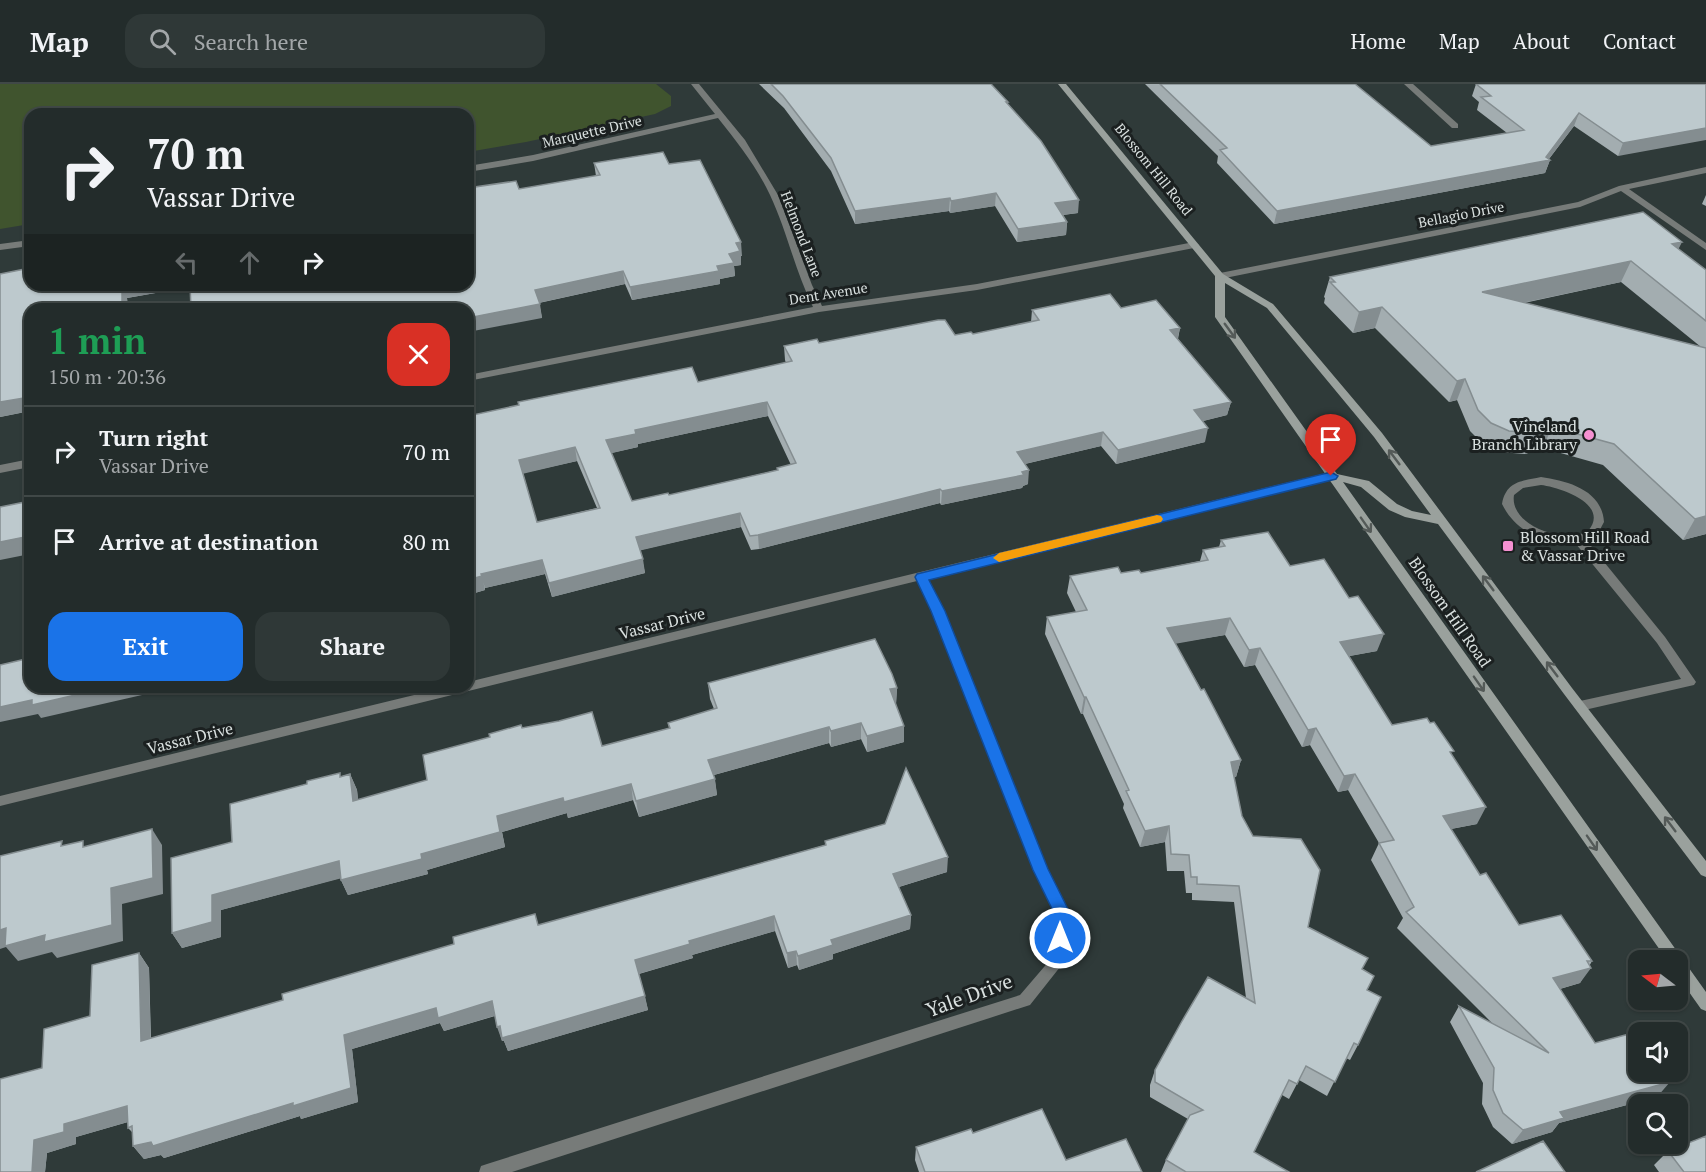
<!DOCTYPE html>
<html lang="en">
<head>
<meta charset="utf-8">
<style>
	:root { --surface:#232c2b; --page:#2f3837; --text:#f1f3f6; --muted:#a3a7a9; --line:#404847; --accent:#1a73e8 }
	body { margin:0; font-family:"PT Serif",serif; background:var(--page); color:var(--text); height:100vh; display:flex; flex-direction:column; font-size:22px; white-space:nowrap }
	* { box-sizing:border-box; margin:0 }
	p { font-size:20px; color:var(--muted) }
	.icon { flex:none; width:33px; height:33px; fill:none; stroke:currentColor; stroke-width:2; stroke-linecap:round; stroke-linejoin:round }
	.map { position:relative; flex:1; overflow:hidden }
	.panel { position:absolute; left:24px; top:219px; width:450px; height:390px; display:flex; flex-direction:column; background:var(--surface); border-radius:18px; box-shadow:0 2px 4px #0004,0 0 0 2px var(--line) }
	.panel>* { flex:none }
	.hud { position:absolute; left:24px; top:24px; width:450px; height:183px; border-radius:18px; box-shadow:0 2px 4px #0004,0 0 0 2px var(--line); background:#232c2b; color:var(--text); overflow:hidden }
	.needle { width:39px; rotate:286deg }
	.fabs { position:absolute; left:1628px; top:866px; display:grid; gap:12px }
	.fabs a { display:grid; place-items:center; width:60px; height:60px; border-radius:12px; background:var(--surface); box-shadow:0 2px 4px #0004,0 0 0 2px var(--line); font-size:30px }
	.pin { position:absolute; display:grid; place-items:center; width:51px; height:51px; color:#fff; margin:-62px -26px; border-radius:50% 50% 50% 0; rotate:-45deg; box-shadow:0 0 6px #0007 }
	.pin .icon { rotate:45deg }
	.me { position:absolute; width:66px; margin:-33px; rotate:0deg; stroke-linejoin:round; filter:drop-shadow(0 0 4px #0008) }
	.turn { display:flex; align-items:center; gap:21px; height:126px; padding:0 24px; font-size:27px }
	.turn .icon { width:78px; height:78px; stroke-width:2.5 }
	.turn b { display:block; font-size:42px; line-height:51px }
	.lanes { display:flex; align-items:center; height:57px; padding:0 24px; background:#0003; justify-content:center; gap:30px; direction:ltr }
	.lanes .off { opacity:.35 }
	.round { display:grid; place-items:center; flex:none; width:63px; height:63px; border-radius:18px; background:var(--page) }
	.summary { display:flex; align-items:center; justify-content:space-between; height:102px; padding:0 24px }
	h1 { font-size:36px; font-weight:600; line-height:45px; color:#1e9e55 }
	.action { display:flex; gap:12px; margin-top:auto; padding:12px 24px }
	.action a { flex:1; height:69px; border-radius:18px; background:var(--accent); color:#fff; font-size:24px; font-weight:600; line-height:69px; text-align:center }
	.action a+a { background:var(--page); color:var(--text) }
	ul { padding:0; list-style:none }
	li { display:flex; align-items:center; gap:18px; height:90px; padding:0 24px; border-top:2px solid var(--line) }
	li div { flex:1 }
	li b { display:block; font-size:22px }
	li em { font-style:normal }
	header { display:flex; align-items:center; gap:36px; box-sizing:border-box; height:84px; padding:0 30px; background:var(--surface); border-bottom:2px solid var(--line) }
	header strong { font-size:28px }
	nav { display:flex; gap:33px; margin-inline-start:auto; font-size:21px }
	.search { width:420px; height:54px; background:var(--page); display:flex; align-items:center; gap:15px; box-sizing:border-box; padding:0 21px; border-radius:18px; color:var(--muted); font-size:22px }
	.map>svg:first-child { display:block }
	.green { fill:#40542e }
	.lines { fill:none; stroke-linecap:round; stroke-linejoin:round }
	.service { fill:#777b79; fill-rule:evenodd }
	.minor { fill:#777b79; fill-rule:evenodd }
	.secondary { fill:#9aa19d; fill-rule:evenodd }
	.wall { fill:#a3adb0; fill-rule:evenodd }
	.shaded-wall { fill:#848d90 }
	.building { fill:#bdc9cd; stroke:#848d90; stroke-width:1.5; fill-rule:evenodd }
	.oneway { stroke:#545a58 }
	.route { fill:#1a73e8; stroke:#114b97; stroke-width:1.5 }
	.slow { fill:#f59e0b }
	.poi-dot { fill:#f590d1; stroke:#1b2020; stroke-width:2 }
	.labels { text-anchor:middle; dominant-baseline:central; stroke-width:6; stroke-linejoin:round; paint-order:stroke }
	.far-street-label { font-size:14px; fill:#dae1e0; stroke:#1b2020 }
	.poi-label { font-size:16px; fill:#dae1e0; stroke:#1b2020; text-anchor:end }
	.street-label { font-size:16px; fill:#dae1e0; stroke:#1b2020 }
	.near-street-label { font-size:20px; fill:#dae1e0; stroke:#1b2020 }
</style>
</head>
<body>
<header>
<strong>Map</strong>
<div class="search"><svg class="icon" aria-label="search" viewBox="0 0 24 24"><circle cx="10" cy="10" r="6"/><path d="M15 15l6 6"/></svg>Search here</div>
<nav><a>Home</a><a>Map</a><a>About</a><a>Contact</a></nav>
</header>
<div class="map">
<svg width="1706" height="1088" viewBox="0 0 1706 1088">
	<rect width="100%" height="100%" fill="#2f3a39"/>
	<path class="green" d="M0 0H656L671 12V22L655 30 526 58 468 68V30H30V140L0 145Z"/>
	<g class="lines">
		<path class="service" d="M1541 393C1568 397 1602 406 1604 438L1596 453 1587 457 1665 553 1694 595 1696 598 1694 601 1580 627 1576 625 1574 622 1576 619 1580 617 1681 595 1657 559 1576 460C1544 458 1517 450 1502 420 1506 397 1522 397 1541 393ZM1541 401C1559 403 1611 420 1588 447 1565 460 1509 442 1514 411L1523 404Z"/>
		<path class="minor" d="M691 0H699L745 56 778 111 812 201 822 222 977 200 1194 158 1199 161 1194 164 977 206 819 228 468 297V291L813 223C795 187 787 147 770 111 757 83 737 58 718 34L533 77 468 88V82L533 71 715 30Z
			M1404 0H1413L1458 40V44H1452Z
			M1706 83V89L1629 105 1706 159V166L1621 107 1580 123 1220 195 1215 192 1220 189 1578 118 1619 102Z
			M30 156V162L0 166V160Z
			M30 375V383L0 389V381Z
			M1331 388 1335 389 1336 392 1335 395 928 495 944 527 1047 785 1070 831 1064 878 1030 921 512 1088H479L481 1082 487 1080 1020 911 1050 876 1056 831 1033 786 932 527 917 497 0 722V712L447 603H468V598Z"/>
		<path class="secondary" d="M1058 0H1066L1223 190 1273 220 1382 349 1572 604 1706 777V793L1701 791 1564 610 1438 440 1405 433 1389 426 1361 403 1343 398 1706 908V927L1701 925 1677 891V876H1667L1215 233V192ZM1225 199 1267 224 1374 353 1431 431 1412 427 1397 420 1369 397 1337 390 1225 233Z"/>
	</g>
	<path class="wall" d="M759 0H991L1008 18V20L1078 129 1063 131 1067 138 1066 151 1017 158 995 122 950 129 949 127 855 140 831 87 784 24Z
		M1145 0H1355L1431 62 1507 49 1477 26 1479 18 1472 12 1476 0H1706L1618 72 1574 42 1549 75 1550 76 1545 89 1274 140 1217 79 1218 72Z
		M594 79 669 80 742 172H741V181L734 182 735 192 720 195V200L632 216 625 200 539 219 542 234 468 225 190 203 127 214 128 225H30V327L0 333V190L468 201 519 105 596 92Z
		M1706 111V122L1702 120Z
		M1678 165 1706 186V450L1683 456 1603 381 1543 364 1525 370 1500 368 1483 360 1470 347 1457 316 1449 318 1375 244 1353 249 1324 219 1325 214 1324 213 1330 193ZM1621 198 1701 263 1524 219Z
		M1121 224 1180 244 1178 255 1231 318 1227 331 1203 337 1205 358 1116 380 1101 362 1025 380 1028 400 1023 402 1022 404 941 421 940 419 759 465 751 466 741 443 640 466 645 489 552 513 545 490 485 504V506L468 511V332L698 298 786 279 785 276 784 262 819 259 973 250 1031 238 1032 226ZM768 332 791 381 777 384V386L669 411 632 417 611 369 638 363V360ZM577 377 597 424 537 438 523 389Z
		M1221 456 1290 482 1377 567 1349 572 1392 641 1452 671 1477 740 1451 745 1480 791 1519 841 1592 877 1580 899 1560 905 1595 959 1657 1013 1559 1039 1552 1048 1512 1060 1493 1043 1482 1020 1483 999 1450 938 1459 922 1494 941 1397 844 1403 834 1371 776 1379 759 1348 706 1338 708 1310 661 1302 663 1255 581 1244 583 1225 551 1175 559 1241 676 1236 693H1234L1242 732 1253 752 1308 843 1362 885 1367 906 1358 961 1350 976 1346 974 1327 1012 1299 996 1289 1015 1282 1011 1254 1068 1289 1088H1161L1166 1076 1188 1035 1150 1013V1001L1155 986 1246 914 1234 818 1192 816V809H1186L1184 787H1167L1165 758 1140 763 1123 724 1124 720 1083 630H1081L1045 550 1047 533 1076 528 1067 509 1070 492 1141 489 1200 477 1203 466 1219 463Z
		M708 599 897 604 896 620 904 658 867 668 861 655 831 663 829 659 714 691 717 711 639 733 633 716 568 734 567 729 502 748 505 763 427 786 428 790 348 811 340 794 221 826V853L182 864 172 849 232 758 342 692 350 690 357 706 358 716 427 696 490 653 522 644 602 662 669 644 668 639 714 625 710 615Z
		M825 757 947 788 899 803 911 831 910 845 833 870V875L799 886 797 881 788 884 775 847 692 871 693 874 639 890 648 926 508 967 504 957H502L495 932 444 947 440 939 352 965 358 1018 301 1035 300 1032 164 1074 161 1071 144 1075 133 1062 132 1048 128 1044V1038L76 1053V1060L47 1069 45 1088H0L42 984 90 932 139 869 149 884 151 954 283 916 454 860 535 830 538 841 825 761Z
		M973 1049 1066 1076 1142 1088H919L915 1076 916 1063Z
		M1668 1067 1706 1088H1659L1654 1081Z"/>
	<path class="shaded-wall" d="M1579 29 1574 42 1548 76H1550L1545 89 1274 140 1277 127 1546 73Z
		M1706 44V56L1618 72 1623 59Z
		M996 109 995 122 950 129 951 117Z
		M950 114 949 127 855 140V127Z
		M1079 116 1078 129 1054 132 1055 119Z
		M1067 138 1066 151 1017 158 1018 145Z
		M741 158 742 172H741V181L734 182 735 192 720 195V200L632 216 630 203 717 182 729 170 736 159Z
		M1682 158 1672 178V160Z
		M1631 177 1621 198 1475 229 1482 208Z
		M623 187 625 200 538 219 535 206Z
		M122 201H194L195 202 127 214 128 225H122Z
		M540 220 542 234 468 248V234Z
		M448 221 449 225H428Z
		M1382 223 1375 244 1353 249 1359 228Z
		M1180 244 1177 257 1170 246Z
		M1465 295 1457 316 1449 318 1457 297Z
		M30 313V327L0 333V318Z
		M767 318 768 332 638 360V363L608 370 606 356 635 346Z
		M1231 318 1227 331 1191 340 1194 326Z
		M1552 343 1543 364 1525 370 1534 349Z
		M1208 344 1205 358 1116 380 1118 366Z
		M1103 348 1101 362 1016 382 1017 368Z
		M575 363 577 377 522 390 519 376Z
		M1029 386 1028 400 1023 402 1022 404 941 421 942 407Z
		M940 405V419L759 465 758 451Z
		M740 429 741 443 638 467 636 453Z
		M1706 432V450L1683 456 1695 435Z
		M30 452V470L0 476V458Z
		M643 475 645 489 552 513 549 499Z
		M542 476 545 490 485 504 481 490Z
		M482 492 485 506 468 511V496Z
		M1230 534 1225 551 1163 562 1167 544Z
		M1384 550 1377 567 1334 575 1340 558Z
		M1260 564 1255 581 1244 583 1249 566Z
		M110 603H164V606L41 634 38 630 0 638V623L32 616Z
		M897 604 896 620 889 621 890 605Z
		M1084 613H1086L1083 630H1081Z
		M861 639V655L831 663V647Z
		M904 642V658L867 668V652Z
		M829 643V659L710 692 708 676Z
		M1316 644 1310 661 1302 663 1308 646Z
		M1241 676 1236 693 1226 695 1231 678Z
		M350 690 357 706 360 732 353 717Z
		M1355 690 1348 706 1338 708 1344 692Z
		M715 695 717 711 639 733 636 717Z
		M631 700 633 716 568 734 564 718Z
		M563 714 567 729 502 748 505 763 427 786 428 790 348 811 341 796 421 770 497 732Z
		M1486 723 1477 740 1435 748 1443 732Z
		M1169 742 1165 758 1140 763 1145 747Z
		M152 745 162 761 163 810 122 820 123 857 57 874 52 868 18 877 6 863 0 865V846L111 804Z
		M948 773 947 788 892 805 893 790Z
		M339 777 346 793 221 826V853L182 864 172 849 212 811Z
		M911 831 910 845 833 870V875L799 886 798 872 831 856Z
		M774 832 775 847 692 871 693 874 638 890 635 876 689 857Z
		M796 867 797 881 788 884 787 869Z
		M139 869 149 884 151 971 141 957Z
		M1591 884 1580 899 1542 910 1553 894Z
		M645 912 648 926 508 967 504 957H502L497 943Z
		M492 917 497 931 444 947 440 939 352 965 358 1018 301 1035 300 1032 164 1074 161 1071 144 1075 133 1062 344 951 436 924Z
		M1670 998 1657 1013 1559 1039 1552 1048 1512 1060 1523 1046 1560 1028Z
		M127 1022 138 1035 76 1053V1060L47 1069 45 1088H32L34 1056 64 1040Z"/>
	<path class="building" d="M771 0H991L1008 18H1006L1041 57 1079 116 1055 119 1067 138 1018 145 996 109 951 117 950 114 855 127 831 74 783 12Z
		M1160 0H1355L1431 62 1524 46 1481 13 1491 12 1476 0H1706V44L1623 59 1579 29 1546 73 1550 76 1277 127 1220 66 1227 64Z
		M663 68 669 80 700 76 741 158 736 159 740 167 729 170 734 179 717 182 719 187 630 203 623 187 535 206 540 220 468 234V225H449L448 221 428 225H191L190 201H468V104L516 97 519 105 600 91 594 79Z
		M1643 128 1682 158 1672 160 1706 186V237L1631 177 1482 208 1706 264V432L1695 435 1614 360 1552 343 1534 349 1509 347 1491 339 1478 326 1465 295 1457 297 1382 223 1359 228 1330 198H1335L1330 193Z
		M30 184V201H122V225H30V313L0 318V190Z
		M1110 210 1121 224 1156 216 1180 244 1170 246 1231 318 1194 326 1208 344 1118 366 1103 348 1017 368 1029 386 1022 388 1024 391 942 407 940 405 758 451 750 452 740 429 636 453 643 475 549 499 542 476 481 490 482 492 468 496V332L519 321 518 318 692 283 698 298 792 277 784 262 817 255 819 259 938 236H945L955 251 971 248 973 250 1039 236 1032 226ZM767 318 796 379 777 384 778 386 669 411 668 409 632 417 606 356 636 350 635 346ZM575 363 600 424 537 438 519 376Z
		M30 417V452L0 458V423Z
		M1268 448 1290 482 1324 475 1349 514 1358 512 1384 550 1340 558 1392 641 1427 634 1430 639 1434 638 1454 667 1450 668 1486 723 1443 732 1480 791 1486 789 1519 841 1561 831 1592 877H1587L1591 884 1553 894 1595 959 1637 948 1638 950V987H1663L1670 998 1560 1028 1564 1034 1523 1046 1503 1029 1493 1006 1494 984 1459 922 1549 969 1406 828 1414 823 1379 759 1394 756 1355 690 1344 692 1316 644 1308 646 1260 564 1249 566 1230 534 1167 544 1201 606 1204 605 1241 676 1231 678 1242 732 1253 752 1301 755 1320 786 1308 843 1368 874 1362 885 1374 892 1367 906 1381 913 1358 961 1354 959 1335 998 1306 982 1297 1000 1289 996 1254 1068 1289 1088H1186L1166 1076 1190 1031 1203 1026 1155 998V986L1182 937 1208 893 1255 919 1239 802 1197 800V793H1191L1189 771 1171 770 1169 742 1145 747 1126 707 1129 706 1086 613H1084L1047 533 1087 526 1070 492 1118 483 1121 489 1139 486 1141 489 1208 476 1203 466 1225 462 1221 456Z
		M875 555 892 590 897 604 890 605 904 642 867 652 861 639 831 647 829 643 708 676 715 695 636 717 631 700 564 718 563 714 497 732 500 748 421 770 422 775 341 796 339 777 212 811V838L172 849 171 774 232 758 230 720 307 700V697L340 689V693L350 690 353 717 427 696 423 671 490 653 489 650 521 641 522 644 559 637 592 628 602 662 670 644 668 639 717 624 708 599Z
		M30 574V603H110L32 621V616L0 623V581Z
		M906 684 948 773 893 790 911 831 831 856 833 861 798 872 796 867 787 869 774 832 689 857 690 860 635 876 645 912 502 954 500 942 497 943 492 917 438 934 436 924 344 951 351 1004 293 1022V1019L153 1062 151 1058 133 1062 132 1042 128 1044 127 1022 64 1040V1048L34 1056 32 1088H0V995L42 984 44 945 90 932 92 881 139 869 141 957 283 916 282 910 454 860 453 853 535 830 538 841 826 761 825 757 885 740Z
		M152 745 153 794 111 804 112 841 44 858 45 851 5 862 6 844 0 846V772L62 757 61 762 83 757V763Z
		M1042 1025 1066 1076 1126 1055 1142 1088H925L916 1063 971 1045 973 1049Z
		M1706 1052V1088H1684L1668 1067Z
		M1543 1057 1565 1088H1476Z"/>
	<defs><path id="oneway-shaft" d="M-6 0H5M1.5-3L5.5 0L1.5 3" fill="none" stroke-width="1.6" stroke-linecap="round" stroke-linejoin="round" transform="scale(1.5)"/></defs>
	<g class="oneway">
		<use href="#oneway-shaft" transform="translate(1230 247) rotate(54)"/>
		<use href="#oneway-shaft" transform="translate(1394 373) rotate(-127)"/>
		<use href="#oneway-shaft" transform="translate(1366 441) rotate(55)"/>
		<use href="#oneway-shaft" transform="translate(1488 499) rotate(-127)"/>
		<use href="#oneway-shaft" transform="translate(1552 585) rotate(-127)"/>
		<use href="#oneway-shaft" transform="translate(1479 600) rotate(55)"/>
		<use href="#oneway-shaft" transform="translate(1670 740) rotate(-127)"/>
		<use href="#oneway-shaft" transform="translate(1592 759) rotate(55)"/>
	</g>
	<path class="route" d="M1331 388 1338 392 1336 395 929 496 945 527 1048 785 1071 831 1066 859 1060 862 1054 859 1052 854 1055 831 1033 786 931 527 915 493 917 490Z"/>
	<path class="slow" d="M1157 431 1161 432 1163 435 1161 438 999 478 993 474 999 469Z"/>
	<g class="poi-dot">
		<circle cx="1589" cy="351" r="6"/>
		<rect x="1502" y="456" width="12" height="12" rx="3"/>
	</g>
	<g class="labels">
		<g class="far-street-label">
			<text transform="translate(592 47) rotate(-13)">Marquette Drive</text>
			<text transform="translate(1154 85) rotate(51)">Blossom Hill Road</text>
			<text transform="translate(1461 130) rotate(-11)">Bellagio Drive</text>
			<text transform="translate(802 150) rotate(69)">Helmond Lane</text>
			<text transform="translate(828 209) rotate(-9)">Dent Avenue</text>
		</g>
		<g class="poi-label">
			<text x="1577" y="342">Vineland<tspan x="1577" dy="18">Branch Library</tspan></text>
			<text x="1520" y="453" text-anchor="start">Blossom Hill Road<tspan x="1520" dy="18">&amp; Vassar Drive</tspan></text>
		</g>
		<g class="street-label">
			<text transform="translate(1450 528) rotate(55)">Blossom Hill Road</text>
			<text transform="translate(662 539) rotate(-14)">Vassar Drive</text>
			<text transform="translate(190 654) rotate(-14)">Vassar Drive</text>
		</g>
		<g class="near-street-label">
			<text transform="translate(969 911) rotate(-20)">Yale Drive</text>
		</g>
	</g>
</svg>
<div class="fabs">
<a><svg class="needle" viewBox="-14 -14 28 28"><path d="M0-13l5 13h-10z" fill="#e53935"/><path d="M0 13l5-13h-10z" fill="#a3a7a9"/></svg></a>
<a><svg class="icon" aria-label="sound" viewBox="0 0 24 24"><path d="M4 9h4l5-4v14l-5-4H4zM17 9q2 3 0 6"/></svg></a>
<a><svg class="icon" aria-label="search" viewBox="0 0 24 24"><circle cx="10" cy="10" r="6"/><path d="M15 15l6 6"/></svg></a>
</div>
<div class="pin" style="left:1331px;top:392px;background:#d93025"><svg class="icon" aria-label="arrive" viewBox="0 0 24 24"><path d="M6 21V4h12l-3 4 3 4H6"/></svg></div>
<svg class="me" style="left:1060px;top:854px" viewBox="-20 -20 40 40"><circle r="17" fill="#1a73e8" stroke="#fff" stroke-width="3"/><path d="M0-11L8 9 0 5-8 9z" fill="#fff"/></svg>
<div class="hud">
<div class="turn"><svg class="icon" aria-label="right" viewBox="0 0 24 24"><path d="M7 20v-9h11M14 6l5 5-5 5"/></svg><div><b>70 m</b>Vassar Drive</div></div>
<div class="lanes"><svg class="icon off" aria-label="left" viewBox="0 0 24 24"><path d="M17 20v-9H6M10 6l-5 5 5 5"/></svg><svg class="icon off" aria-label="ahead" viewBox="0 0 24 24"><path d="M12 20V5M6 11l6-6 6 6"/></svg><svg class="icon" aria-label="right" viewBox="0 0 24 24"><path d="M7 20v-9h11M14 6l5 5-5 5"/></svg></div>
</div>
<section class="panel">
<div class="summary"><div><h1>1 min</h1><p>150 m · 20:36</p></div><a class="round" style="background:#d93025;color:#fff"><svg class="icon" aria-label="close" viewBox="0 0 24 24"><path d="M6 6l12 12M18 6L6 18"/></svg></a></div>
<ul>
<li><svg class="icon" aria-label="right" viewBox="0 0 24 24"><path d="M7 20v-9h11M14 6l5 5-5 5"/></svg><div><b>Turn right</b><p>Vassar Drive</p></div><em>70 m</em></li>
<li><svg class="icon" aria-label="arrive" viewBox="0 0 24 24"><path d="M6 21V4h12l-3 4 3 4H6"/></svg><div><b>Arrive at destination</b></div><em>80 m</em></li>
</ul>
<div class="action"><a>Exit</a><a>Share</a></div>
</section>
</div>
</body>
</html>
